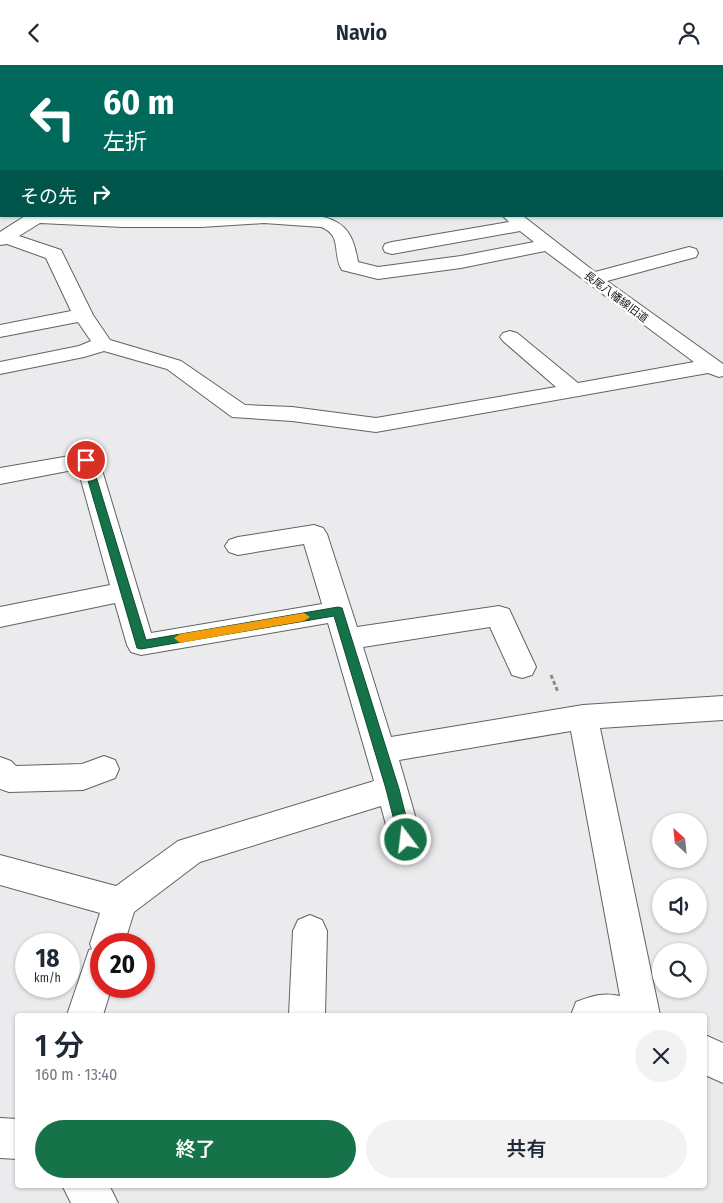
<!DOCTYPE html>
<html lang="ja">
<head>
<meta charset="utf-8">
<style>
	:root { --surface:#fff; --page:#f2f2f3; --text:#1f2937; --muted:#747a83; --accent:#167349 }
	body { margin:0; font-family:"Fira Sans Condensed","Noto Sans JP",sans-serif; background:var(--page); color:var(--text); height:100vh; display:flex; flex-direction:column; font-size:19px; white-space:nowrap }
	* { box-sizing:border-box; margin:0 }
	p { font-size:16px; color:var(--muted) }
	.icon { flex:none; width:28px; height:28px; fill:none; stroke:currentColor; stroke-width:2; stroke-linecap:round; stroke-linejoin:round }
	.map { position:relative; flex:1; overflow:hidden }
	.drawer { position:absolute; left:15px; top:948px; width:692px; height:175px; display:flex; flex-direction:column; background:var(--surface); border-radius:5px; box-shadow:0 1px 4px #0004 }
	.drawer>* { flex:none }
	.guide { position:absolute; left:0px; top:0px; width:724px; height:152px; box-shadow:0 1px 4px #0004; background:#00695c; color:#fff; overflow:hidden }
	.needle { width:32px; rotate:333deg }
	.buttons { position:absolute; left:652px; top:748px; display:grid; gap:10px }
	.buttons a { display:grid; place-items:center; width:55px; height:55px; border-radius:50%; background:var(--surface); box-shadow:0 1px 4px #0004; font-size:25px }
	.speed { position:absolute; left:15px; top:868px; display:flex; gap:10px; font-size:25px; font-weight:700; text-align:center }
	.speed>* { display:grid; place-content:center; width:65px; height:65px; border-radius:50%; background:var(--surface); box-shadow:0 1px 4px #0004; line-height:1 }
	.speed small { font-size:12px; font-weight:400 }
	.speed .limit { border:8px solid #d22; background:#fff; color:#111 }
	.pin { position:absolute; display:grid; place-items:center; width:42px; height:42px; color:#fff; margin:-21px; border:2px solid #fff; border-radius:50%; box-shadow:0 1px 5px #0007 }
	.me { position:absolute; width:55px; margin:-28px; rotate:345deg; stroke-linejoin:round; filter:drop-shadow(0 0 4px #0008) }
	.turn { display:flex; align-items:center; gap:18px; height:105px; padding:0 20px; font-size:22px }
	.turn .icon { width:65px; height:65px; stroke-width:2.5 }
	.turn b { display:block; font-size:35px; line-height:42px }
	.then { display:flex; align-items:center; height:48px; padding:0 20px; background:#0003; gap:10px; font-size:19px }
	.round { display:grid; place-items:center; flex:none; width:52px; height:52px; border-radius:26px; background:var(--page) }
	.headline { display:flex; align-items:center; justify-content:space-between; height:85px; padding:0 20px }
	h1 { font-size:30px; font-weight:600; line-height:38px }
	.primary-button { display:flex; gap:10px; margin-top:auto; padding:10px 20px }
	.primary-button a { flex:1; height:58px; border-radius:30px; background:var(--accent); color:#fff; font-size:20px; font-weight:600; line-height:58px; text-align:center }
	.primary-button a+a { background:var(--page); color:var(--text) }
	header { display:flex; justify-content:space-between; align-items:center; height:65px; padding:0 20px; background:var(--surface); font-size:22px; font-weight:600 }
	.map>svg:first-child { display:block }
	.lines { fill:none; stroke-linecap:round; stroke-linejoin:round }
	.river { fill:#7ed5eb; fill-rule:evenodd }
	.minor-casing { stroke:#626264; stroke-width:2 }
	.path { stroke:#8a8a8c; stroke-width:3; stroke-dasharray:4 2.5; stroke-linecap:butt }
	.minor { fill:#fff; fill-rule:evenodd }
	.route { fill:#167349; stroke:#0e4b2f }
	.slow { fill:#f59e0b }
	.labels { text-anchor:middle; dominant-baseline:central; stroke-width:5; stroke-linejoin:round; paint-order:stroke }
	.far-street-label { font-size:11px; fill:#161617; stroke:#fff }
</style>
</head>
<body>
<header><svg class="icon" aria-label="back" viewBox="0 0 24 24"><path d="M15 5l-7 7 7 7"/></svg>Navio<svg class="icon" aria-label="person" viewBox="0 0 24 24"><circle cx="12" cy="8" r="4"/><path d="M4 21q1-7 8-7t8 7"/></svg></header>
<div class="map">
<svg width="723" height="1138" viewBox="0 0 723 1138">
	<rect width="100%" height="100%" fill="#ebebed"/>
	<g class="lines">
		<path class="river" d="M650 0H684L685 1H651Z
			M722 2H723V20H722Z"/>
		<defs>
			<path id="minor" d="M267 0H281L282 1H268Z
				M0 23H1V31H0Z
				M25 151 323 152C348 158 354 173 358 197L378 202 461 191 534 177 520 166 392 189 385 187 383 183 385 179 392 177 509 157 503 151H523L595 207 689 182 696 184 698 188 696 192 607 216 723 299V311L719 312 708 308 376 367 292 356 232 352 167 304 104 286 84 292 0 309V297L79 281 91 276 78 257 0 272V260L71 246 46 193 7 179 0 180V167ZM40 158 123 162H201L264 158 321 162C343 170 332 191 342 205L378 214 461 203 545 186 694 297 578 318 517 268 510 266 503 268 500 272 503 276 556 322 376 353 292 342 245 340 181 296 110 275 93 250 61 185 19 171Z
				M87 388 95 390 99 395 151 568 322 539 304 479 238 490 229 487 225 481 229 475 238 472 314 460 323 463 327 469 357 562 499 541 509 544 536 602 532 610 522 613 512 610 490 562 363 582 391 672 583 640 723 631V655L600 663 660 950H571L576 937C591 931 604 927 620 931L571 666 399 695 422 775 417 785 406 789 395 785 390 775 381 741 200 797 134 847 124 879H101V921H112L103 950H67L89 885 92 884 90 879 100 848 0 820V790L116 821 178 776 374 716 328 558 141 590 131 587 127 580 115 538 0 562V542L110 520 78 404 0 419V403Z
				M104 691 115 695 119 704 115 713 83 725 9 727 0 724V692L11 696 16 701 82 699Z
				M310 850 322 855 327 866 325 950H289L293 866 298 855Z
				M705 970 723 978V1018L705 1010Z
				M0 1053 18 1054V1094L0 1093Z
				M62 1120H109L118 1138H71Z"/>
		</defs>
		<use href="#minor" class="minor-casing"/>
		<path class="path" d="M551 610 558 627"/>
		<use href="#minor" class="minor"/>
	</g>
	<path class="route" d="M86 392 91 395 146 575 338 542 342 543 399 724 412 775 410 779 406 781 401 779 399 775 386 724 334 551 141 584 137 583 82 395Z"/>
	<path class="slow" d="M304 548 310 552 304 556 180 578 174 573 180 569Z"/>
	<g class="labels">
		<g class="far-street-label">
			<text transform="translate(616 232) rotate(37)">長尾八幡線旧道</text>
		</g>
	</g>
</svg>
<div class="buttons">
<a><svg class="needle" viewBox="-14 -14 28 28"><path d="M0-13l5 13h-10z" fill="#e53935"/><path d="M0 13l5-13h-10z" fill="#747a83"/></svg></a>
<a><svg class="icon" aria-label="sound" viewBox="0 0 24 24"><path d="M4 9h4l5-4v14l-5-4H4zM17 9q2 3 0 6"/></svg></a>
<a><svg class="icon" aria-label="search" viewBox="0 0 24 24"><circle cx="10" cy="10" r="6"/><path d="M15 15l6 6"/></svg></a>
</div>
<div class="speed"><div>18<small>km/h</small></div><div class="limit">20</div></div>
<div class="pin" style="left:86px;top:395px;background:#d93025"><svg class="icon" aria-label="arrive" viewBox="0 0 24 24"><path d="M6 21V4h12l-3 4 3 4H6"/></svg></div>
<svg class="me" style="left:406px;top:775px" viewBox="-20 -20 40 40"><circle r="17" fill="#167349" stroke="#fff" stroke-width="3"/><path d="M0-11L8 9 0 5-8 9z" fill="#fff"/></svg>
<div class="guide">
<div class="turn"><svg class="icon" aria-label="left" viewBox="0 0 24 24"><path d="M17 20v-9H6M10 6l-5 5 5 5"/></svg><div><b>60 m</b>左折</div></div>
<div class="then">その先<svg class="icon" aria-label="right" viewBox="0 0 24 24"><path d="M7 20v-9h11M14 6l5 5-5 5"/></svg></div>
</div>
<section class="drawer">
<div class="headline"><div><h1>1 分</h1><p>160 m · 13:40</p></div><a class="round"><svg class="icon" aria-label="close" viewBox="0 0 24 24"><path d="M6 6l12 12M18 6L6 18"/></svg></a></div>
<div class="primary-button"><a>終了</a><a>共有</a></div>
</section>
</div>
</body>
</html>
